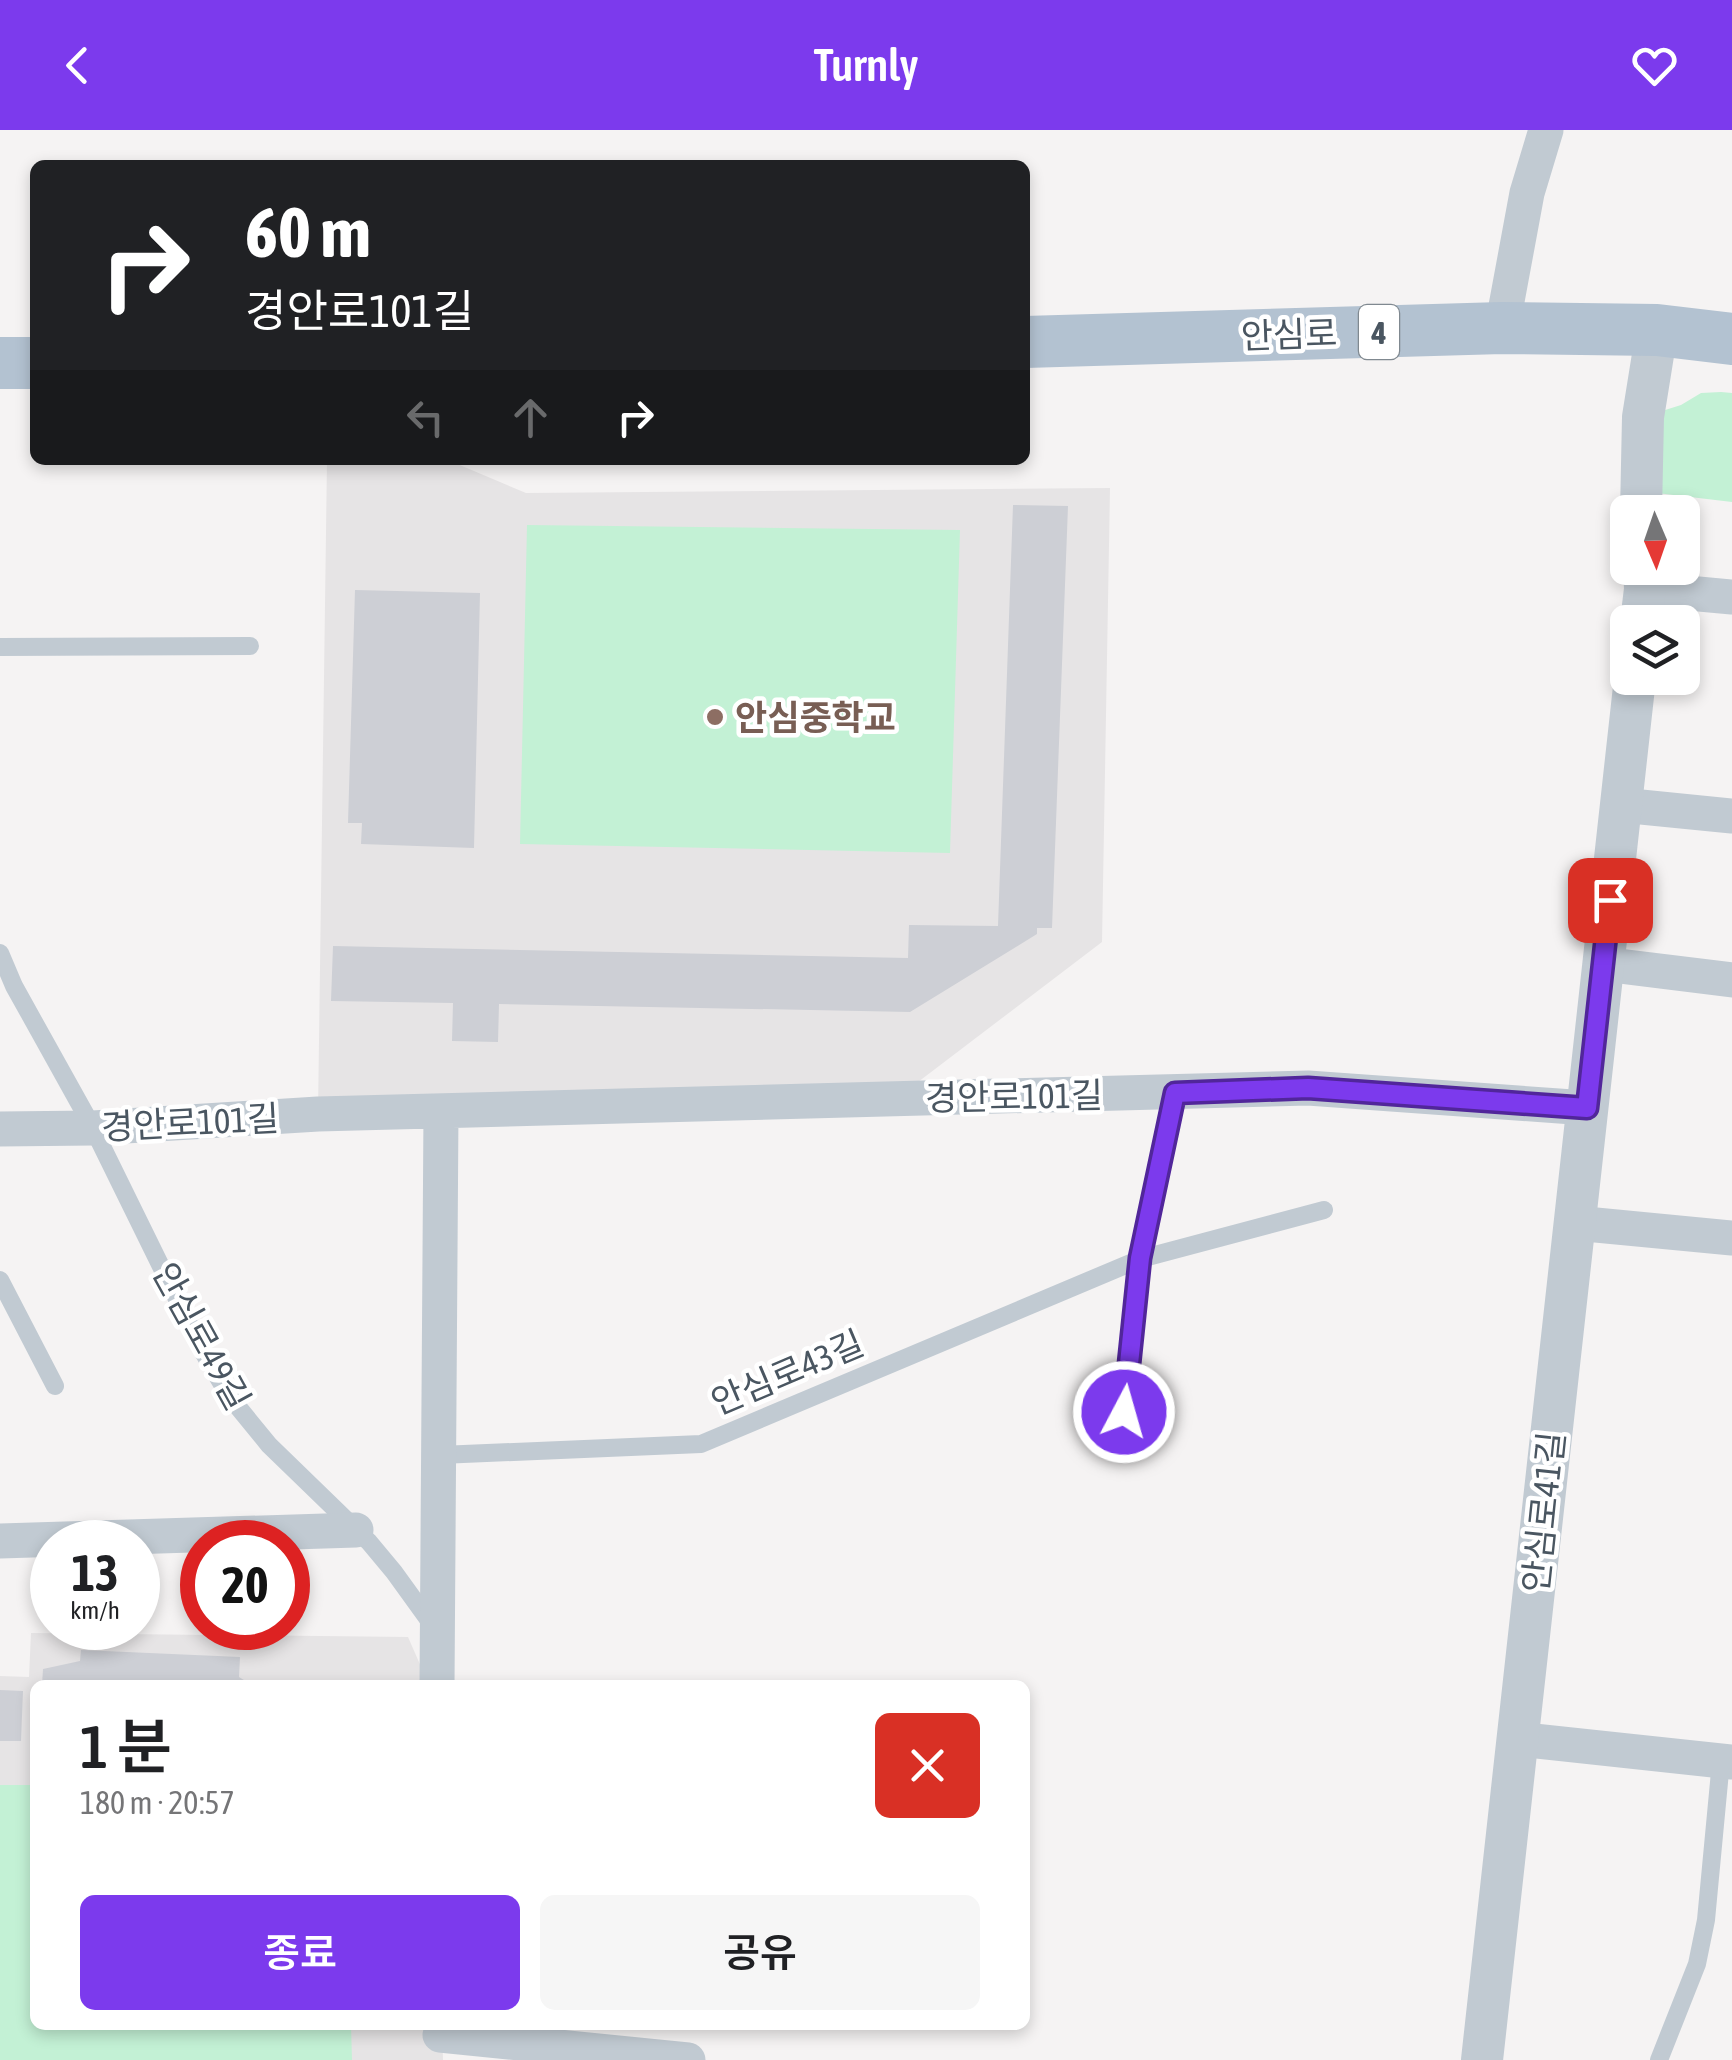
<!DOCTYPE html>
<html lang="ko">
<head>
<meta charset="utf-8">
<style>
	:root { --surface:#fff; --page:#f6f6f6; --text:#202124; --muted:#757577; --accent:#7c3aed }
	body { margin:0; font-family:"Asap Condensed","Noto Sans KR",sans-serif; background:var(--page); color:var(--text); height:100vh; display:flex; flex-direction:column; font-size:38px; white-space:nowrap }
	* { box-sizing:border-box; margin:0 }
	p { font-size:32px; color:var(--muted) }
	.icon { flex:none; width:55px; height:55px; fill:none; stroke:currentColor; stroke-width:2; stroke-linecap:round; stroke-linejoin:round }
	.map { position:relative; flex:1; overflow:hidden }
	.details { position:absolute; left:30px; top:1550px; width:1000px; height:350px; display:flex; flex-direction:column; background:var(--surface); border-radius:15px; box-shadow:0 5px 15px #0003 }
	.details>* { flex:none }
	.banner { position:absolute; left:30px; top:30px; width:1000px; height:305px; border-radius:15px; box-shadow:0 5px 15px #0003; background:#202124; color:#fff; overflow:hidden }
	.needle { width:65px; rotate:178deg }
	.controls { position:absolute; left:1610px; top:365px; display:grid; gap:20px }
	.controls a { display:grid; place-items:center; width:90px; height:90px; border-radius:15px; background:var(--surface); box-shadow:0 5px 15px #0003; font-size:50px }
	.speed { position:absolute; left:30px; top:1390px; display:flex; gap:20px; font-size:50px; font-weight:700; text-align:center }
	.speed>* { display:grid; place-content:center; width:130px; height:130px; border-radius:50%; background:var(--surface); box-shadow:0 5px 15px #0003; line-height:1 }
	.speed small { font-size:25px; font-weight:400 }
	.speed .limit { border:15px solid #d22; background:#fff; color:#111 }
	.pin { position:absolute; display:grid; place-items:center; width:85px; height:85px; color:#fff; margin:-42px; border-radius:20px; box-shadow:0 5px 15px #0006 }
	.me { position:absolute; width:110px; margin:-55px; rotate:6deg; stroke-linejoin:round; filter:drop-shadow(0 0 8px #0008) }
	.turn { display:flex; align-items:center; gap:35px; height:210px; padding:0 50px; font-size:45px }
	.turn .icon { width:130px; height:130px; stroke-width:2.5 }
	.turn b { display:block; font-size:70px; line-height:85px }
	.lanes { display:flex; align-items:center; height:95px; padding:0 50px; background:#0003; justify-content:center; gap:50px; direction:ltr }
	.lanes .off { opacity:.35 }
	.round { display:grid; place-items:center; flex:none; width:105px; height:105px; border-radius:15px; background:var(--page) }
	.head { display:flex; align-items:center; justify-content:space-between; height:170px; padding:0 50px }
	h1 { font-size:60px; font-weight:600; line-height:75px }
	.primary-button { display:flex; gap:20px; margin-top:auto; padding:20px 50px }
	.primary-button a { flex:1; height:115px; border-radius:15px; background:var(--accent); color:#fff; font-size:40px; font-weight:600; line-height:115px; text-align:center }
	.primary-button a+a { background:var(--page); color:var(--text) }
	header { display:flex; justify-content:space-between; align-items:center; height:130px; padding:0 50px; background:var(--accent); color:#fff; font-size:45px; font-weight:600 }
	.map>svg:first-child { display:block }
	.education { fill:#e6e4e5 }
	.green { fill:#c3f1d5 }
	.building { fill:#cdcfd5 }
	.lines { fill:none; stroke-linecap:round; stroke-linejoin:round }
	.service { stroke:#c1cad2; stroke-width:18 }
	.minor { stroke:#c1cad2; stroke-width:35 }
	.tertiary { stroke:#c1cad2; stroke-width:42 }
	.primary { stroke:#b3c2d1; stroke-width:52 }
	.route-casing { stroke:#51269a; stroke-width:25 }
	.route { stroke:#7c3aed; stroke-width:18 }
	.education-dot { fill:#8d6e63; stroke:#fff; stroke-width:4 }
	.labels { text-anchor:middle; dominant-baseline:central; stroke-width:9; stroke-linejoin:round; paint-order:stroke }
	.shield { fill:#fff; stroke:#808990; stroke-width:2.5 }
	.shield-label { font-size:32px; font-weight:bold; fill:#4a5661 }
	.street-label { font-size:35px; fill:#4a5661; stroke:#fff }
	.education-label { font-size:35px; font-weight:bold; fill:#785e54; stroke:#fff; text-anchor:start }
</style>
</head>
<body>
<header><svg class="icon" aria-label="back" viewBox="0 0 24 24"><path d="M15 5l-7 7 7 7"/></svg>Turnly<svg class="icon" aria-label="heart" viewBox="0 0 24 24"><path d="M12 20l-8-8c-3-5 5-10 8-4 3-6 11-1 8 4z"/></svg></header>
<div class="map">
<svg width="1732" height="1930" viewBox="0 0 1732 1930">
	<rect width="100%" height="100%" fill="#f5f3f3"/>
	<path class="education" d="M327 330H454L455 333 526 363 1110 358 1102 812 897 968 318 984Z
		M31 1503 408 1507 429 1555H35V1895H442L443 1930H0V1546L29 1547Z"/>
	<path class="green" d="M1721 262 1732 263V372L1640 361 1643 287 1681 275 1701 263Z
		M527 395 960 400 950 723 520 714Z
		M0 1655H35V1895H351L352 1930H0Z"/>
	<path class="building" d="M1013 375 1068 376 1052 798H1037V804L910 882 499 874 498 912 452 911 453 873 331 871 333 816 908 828 909 795 998 796Z
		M355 460 480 463 474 718 361 714 362 693H348Z
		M81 1520 240 1527 239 1547 252 1555H42L43 1539 80 1531Z
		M0 1560 23 1561 21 1611H0Z"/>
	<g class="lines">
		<path class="service" d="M0 517 250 516
			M0 823 14 856 93 998 203 1222 229 1266 269 1315 369 1412 394 1442 433 1496
			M0 1150 55 1256
			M1124 1282 1140 1129 1175 963
			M440 1325 701 1314 1140 1129 1324 1080
			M1659 1930 1697 1834 1706 1790 1721 1631"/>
		<path class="minor" d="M1502 198 1527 63 1546 0
			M1645 459 1732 467
			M1621 675 1732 686
			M1603 834 1732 850
			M0 999 93 998 318 984 1308 958 1587 978
			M1575 1093 1732 1108
			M0 1411 356 1400
			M437 1555 441 981
			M1517 1609 1732 1632
			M440 1905 688 1930"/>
		<path class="tertiary" d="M1641 382 1643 287 1657 200
			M1641 492 1645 459 1644 438
			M1482 1930 1635 548"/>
		<path class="primary" d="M1025 212 1502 198 1657 200 1732 209
			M0 233H35"/>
	</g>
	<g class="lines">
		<defs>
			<path id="route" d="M1124 1282 1140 1128 1175 963 1308 958 1587 978 1610 770"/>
		</defs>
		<use href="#route" class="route-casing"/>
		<use href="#route" class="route"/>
	</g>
	<circle class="education-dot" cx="715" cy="587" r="10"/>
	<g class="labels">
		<rect class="shield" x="1359" y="175" width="40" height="54" rx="8"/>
		<g class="shield-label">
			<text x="1379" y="202">4</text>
		</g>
		<g class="street-label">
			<text transform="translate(1289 204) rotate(-2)">안심로</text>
			<text transform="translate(1014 966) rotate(-1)">경안로101길</text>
			<text transform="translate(190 992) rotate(-3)">경안로101길</text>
			<text transform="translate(202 1206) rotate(61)">안심로49길</text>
			<text transform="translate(787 1242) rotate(-23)">안심로43길</text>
			<text transform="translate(1543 1382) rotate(-84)">안심로41길</text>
		</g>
		<g class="education-label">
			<text x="735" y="587">안심중학교</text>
		</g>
	</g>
</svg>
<div class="controls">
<a><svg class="needle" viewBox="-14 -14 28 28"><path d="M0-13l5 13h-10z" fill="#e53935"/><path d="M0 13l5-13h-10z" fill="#757577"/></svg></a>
<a><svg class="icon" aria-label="layers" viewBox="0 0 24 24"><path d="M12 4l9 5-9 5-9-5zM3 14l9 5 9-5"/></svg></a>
</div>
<div class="speed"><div>13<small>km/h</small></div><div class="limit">20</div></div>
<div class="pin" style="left:1610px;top:770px;background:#d93025"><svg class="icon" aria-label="arrive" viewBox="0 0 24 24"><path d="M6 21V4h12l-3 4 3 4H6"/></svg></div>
<svg class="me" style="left:1124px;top:1282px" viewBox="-20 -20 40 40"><circle r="17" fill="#7c3aed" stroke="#fff" stroke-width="3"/><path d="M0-11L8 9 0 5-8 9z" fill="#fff"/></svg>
<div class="banner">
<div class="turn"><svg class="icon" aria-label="right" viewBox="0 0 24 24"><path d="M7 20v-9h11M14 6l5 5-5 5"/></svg><div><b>60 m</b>경안로101길</div></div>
<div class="lanes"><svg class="icon off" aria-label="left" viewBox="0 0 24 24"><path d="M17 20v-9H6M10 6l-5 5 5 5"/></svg><svg class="icon off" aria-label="ahead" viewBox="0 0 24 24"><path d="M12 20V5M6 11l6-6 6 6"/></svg><svg class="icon" aria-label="right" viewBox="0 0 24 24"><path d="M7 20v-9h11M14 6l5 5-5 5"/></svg></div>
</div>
<section class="details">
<div class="head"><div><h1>1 분</h1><p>180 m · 20:57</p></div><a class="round" style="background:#d93025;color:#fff"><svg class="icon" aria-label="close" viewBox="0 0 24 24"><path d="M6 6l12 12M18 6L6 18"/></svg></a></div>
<div class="primary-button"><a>종료</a><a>공유</a></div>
</section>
</div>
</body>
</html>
